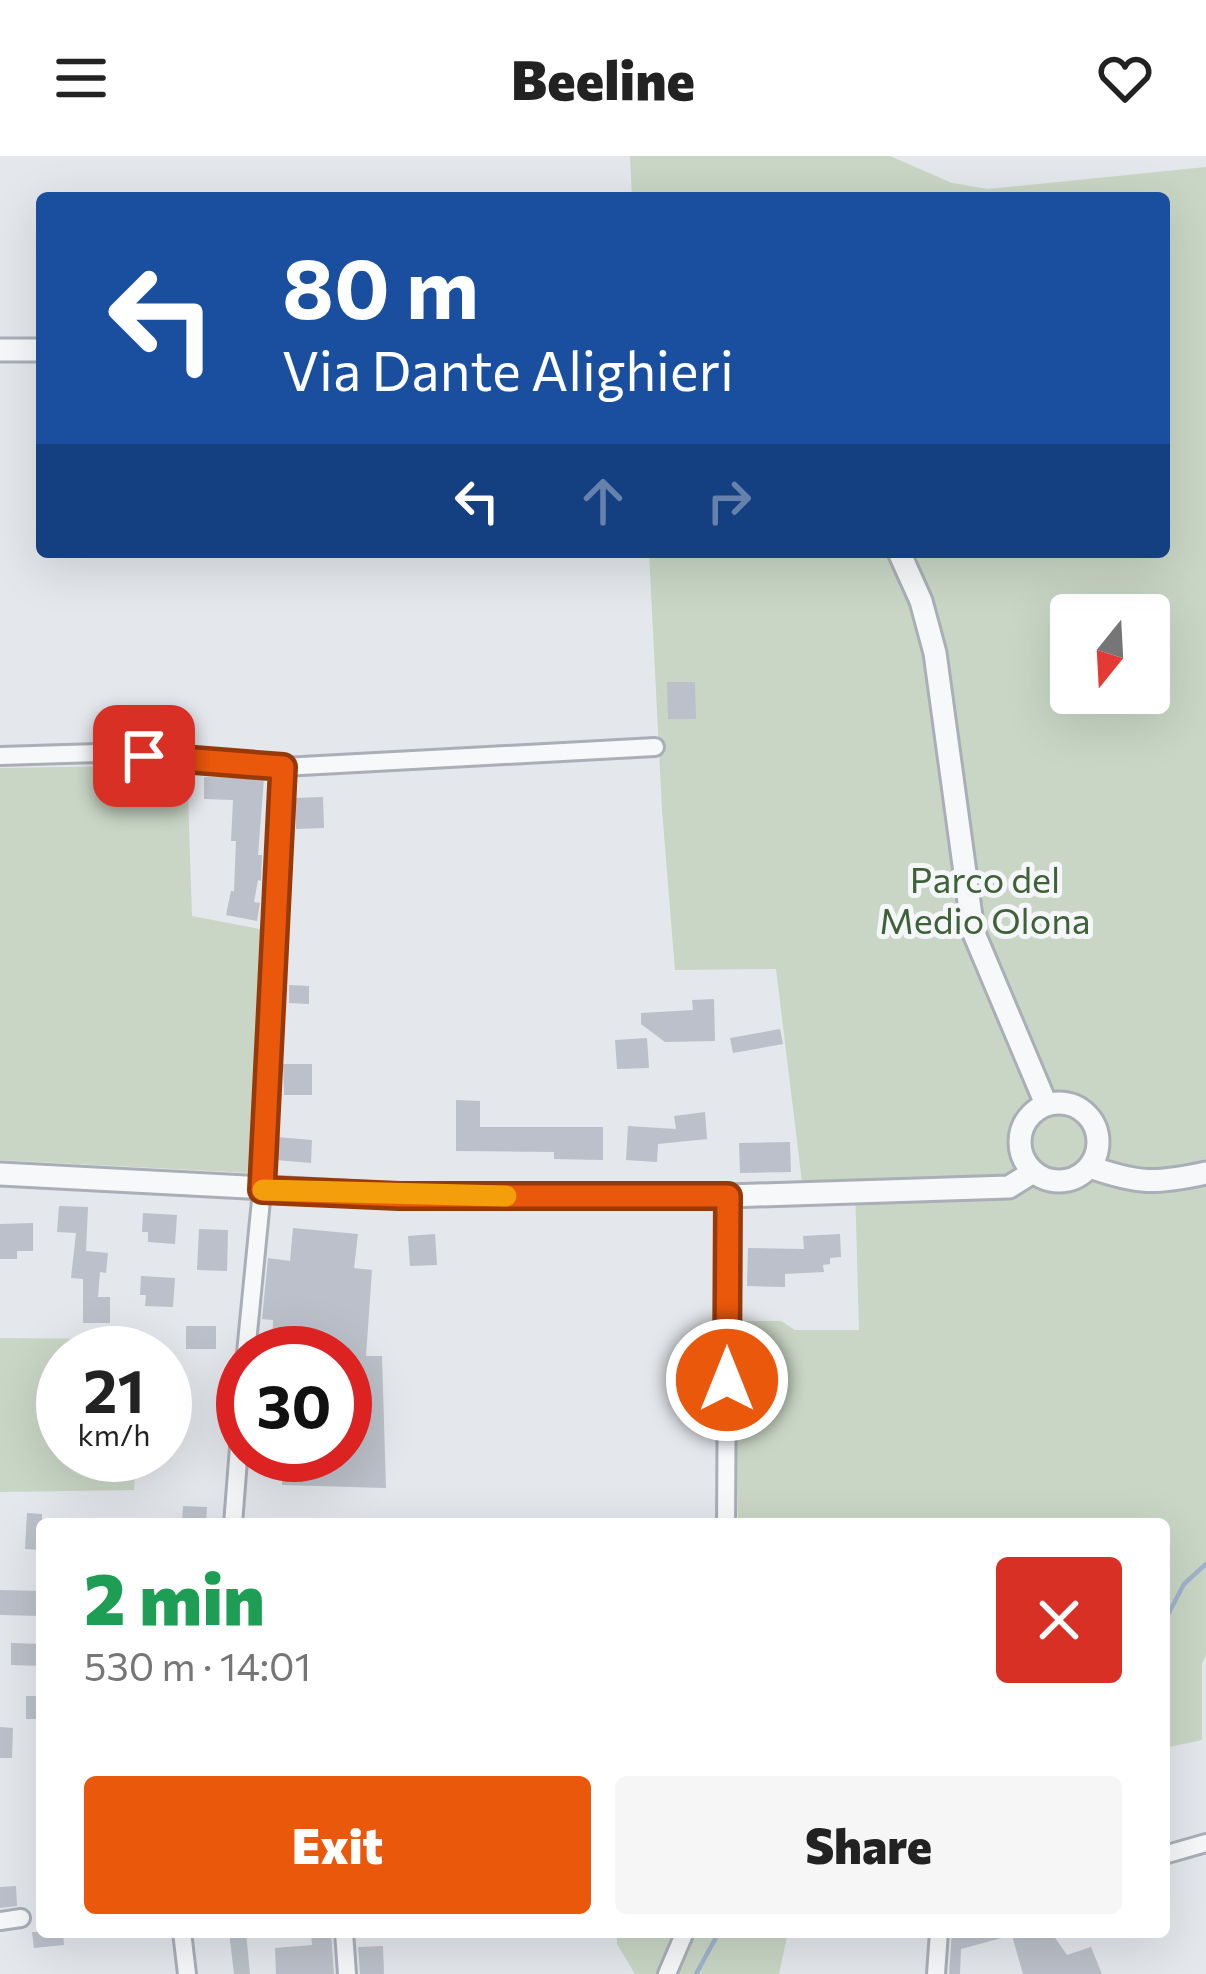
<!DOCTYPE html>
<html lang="en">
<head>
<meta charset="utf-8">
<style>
	:root { --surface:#fff; --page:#f6f6f6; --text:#222; --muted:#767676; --accent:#ea580c }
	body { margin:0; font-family:Commissioner,sans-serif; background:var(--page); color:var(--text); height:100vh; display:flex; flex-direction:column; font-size:45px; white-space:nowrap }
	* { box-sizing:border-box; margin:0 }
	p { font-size:39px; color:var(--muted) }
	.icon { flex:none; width:66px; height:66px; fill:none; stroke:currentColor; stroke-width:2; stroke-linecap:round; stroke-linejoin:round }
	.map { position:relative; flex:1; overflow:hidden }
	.panel { position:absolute; left:36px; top:1362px; width:1134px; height:420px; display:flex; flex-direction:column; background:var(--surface); border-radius:12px; box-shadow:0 12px 48px #0002 }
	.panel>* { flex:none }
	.hud { position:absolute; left:36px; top:36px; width:1134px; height:366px; border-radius:12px; box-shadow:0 12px 48px #0002; background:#1a4fa0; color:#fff; overflow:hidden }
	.needle { width:78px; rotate:198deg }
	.controls { position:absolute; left:1050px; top:438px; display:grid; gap:24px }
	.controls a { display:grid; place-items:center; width:120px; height:120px; border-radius:12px; background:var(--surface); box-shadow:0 12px 48px #0002; font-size:60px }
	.speed { position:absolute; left:36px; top:1170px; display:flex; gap:24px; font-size:60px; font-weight:700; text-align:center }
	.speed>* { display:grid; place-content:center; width:156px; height:156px; border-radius:50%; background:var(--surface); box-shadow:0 12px 48px #0002; line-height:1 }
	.speed small { font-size:30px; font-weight:400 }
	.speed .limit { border:18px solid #d22; background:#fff; color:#111 }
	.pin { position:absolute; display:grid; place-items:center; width:102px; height:102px; color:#fff; margin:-51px; border-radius:24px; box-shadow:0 6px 18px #0006 }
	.me { position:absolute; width:132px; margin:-66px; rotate:0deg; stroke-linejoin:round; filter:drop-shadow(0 0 9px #0008) }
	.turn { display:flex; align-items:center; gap:42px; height:252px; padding:0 48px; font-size:54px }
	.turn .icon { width:156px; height:156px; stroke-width:2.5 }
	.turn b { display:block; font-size:84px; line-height:102px }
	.lanes { display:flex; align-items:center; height:114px; padding:0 48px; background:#0003; justify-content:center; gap:60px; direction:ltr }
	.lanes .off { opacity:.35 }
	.round { display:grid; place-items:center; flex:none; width:126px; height:126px; border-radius:12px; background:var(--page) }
	.overview { display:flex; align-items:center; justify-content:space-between; height:204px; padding:0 48px }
	h1 { font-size:72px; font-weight:800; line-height:90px; color:#1e9e55 }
	.cta { display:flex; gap:24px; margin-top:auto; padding:24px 48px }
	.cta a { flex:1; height:138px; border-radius:12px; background:var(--accent); color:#fff; font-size:48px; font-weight:800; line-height:138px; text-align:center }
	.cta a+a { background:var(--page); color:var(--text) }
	header { display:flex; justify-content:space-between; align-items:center; height:156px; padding:0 48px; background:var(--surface); font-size:54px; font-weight:800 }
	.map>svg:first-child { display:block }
	.green { fill:#c9d6c5; fill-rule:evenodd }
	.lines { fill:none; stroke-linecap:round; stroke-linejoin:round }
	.stream { stroke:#9fb4cc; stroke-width:4.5 }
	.building { fill:#bbc0ca }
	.minor-casing { stroke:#a9aeb7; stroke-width:22 }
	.tertiary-casing { stroke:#a9aeb7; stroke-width:27 }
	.minor { stroke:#f7f8fa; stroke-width:16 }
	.tertiary { stroke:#f7f8fa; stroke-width:21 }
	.route-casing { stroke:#983908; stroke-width:30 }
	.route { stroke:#ea580c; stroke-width:21 }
	.slow { stroke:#f59e0b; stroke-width:21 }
	.labels { text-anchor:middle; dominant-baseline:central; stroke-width:10; stroke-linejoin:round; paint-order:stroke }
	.park-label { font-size:36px; fill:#3f6138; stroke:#f4f6f9 }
</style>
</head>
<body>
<header><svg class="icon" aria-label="menu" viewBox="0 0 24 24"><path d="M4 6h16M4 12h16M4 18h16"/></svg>Beeline<svg class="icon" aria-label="heart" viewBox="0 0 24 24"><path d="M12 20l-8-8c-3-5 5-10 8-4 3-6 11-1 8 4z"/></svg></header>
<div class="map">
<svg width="1206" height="1818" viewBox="0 0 1206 1818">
	<rect width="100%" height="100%" fill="#e4e7ec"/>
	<path class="green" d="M630 0H890L952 27 988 33 1206 11V1499L1202 1508V1584L1164 1592V1368H738L734 1165H781L795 1174H859L855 1028 802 1026 776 813 675 814 662 654 649 396H1164V42H632ZM1071 459H1149V537H1071Z
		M187 609 192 760 265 774 250 1017 0 1004V612Z
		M0 1182 111 1183 110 1197H63V1299H136L134 1334 0 1336Z
		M617 1776H788L779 1818H635L617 1788Z"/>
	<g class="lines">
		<path class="stream" d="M1164 1466 1184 1428 1206 1408
			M696 1818 719 1776"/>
	</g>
	<path class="building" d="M667 526H695L696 563H668Z
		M204 621 264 622 258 699H262L261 725 258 724 254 746 260 747 257 765 226 759 231 735H234L236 685H231L233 644 204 643Z
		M323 641 324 672 296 673 295 642Z
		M289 829 309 830V848L289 847Z
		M714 843 715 885 665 886 641 868V857L693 854 692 844Z
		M780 873 783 888 733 897 730 882Z
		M647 882 649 912 617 913 615 884Z
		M283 908H312V939H284Z
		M456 944 480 945V971H603V1004L554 1003V996L456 995Z
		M705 956 707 983 658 988 657 1006 626 1004 628 970 676 973 674 960Z
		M277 981 312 984 311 1007 276 1004Z
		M790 986 791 1016 740 1017 739 987Z
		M59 1050 88 1051 86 1095 108 1097 106 1117 100 1116 98 1141H110V1167H83V1123L71 1122 76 1077 57 1076Z
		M143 1057 177 1059 175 1088 148 1086V1076H142Z
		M33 1067V1095H17V1103H0V1068Z
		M293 1072 358 1078 354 1112 372 1114 366 1200H382L386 1332 282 1329V1318L268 1316 269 1299H345V1197H272L273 1164 262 1163 268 1102 290 1105Z
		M199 1073 228 1074 227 1115 197 1114Z
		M435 1078 437 1109 410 1110 408 1080Z
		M840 1078 841 1101 830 1102V1108L823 1109 824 1116 785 1118V1131L747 1130 748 1092 804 1093 803 1080Z
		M141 1120 175 1122 173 1151 145 1150 146 1139H140Z
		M186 1170H216V1193H186Z
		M183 1350 207 1351 206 1368H182Z
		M27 1357 42 1358V1394L25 1393Z
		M0 1434 42 1435V1460L0 1459Z
		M11 1487 42 1488V1510L11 1509Z
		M26 1540H42V1563H26Z
		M0 1571 13 1572 12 1602H0Z
		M16 1730 17 1750 0 1752V1731Z
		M32 1776H63L64 1789 34 1792Z
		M229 1776H246L250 1818H234Z
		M311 1776H331L334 1818H276L275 1792 312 1789Z
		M952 1776H1009V1780L961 1793 960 1818H949Z
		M1011 1776H1051L1067 1799 1091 1791 1102 1818H1023Z
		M383 1790 384 1818H360L358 1791Z"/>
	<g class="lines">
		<defs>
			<path id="minor" d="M0 600 98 597 283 611 655 591
				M246 1197 262 1034 283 611
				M233 1368 243 1240
				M726 1368 728 1040
				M1164 1699 1206 1687
				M0 1765 21 1762
				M182 1776 187 1818
				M344 1776 347 1818
				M667 1818 685 1776
				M936 1818 939 1776"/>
			<path id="tertiary" d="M0 194H42
				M899 396 921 445 935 497 973 775 1046 948
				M1020 986a39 39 0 1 1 78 0a39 39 0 1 1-78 0Z
				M1090 1011C1139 1028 1155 1028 1206 1017
				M0 1018 399 1039 728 1040 1009 1031 1033 1016"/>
		</defs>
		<use href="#minor" class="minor-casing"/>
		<use href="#tertiary" class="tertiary-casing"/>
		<use href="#minor" class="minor"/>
		<use href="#tertiary" class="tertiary"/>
	</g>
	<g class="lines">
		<defs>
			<path id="route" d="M144 600 283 611 262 1034 399 1040H728L727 1224"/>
		</defs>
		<use href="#route" class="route-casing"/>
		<use href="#route" class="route"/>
		<path class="slow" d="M263 1034 506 1040"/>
	</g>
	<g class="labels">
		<g class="park-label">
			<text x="985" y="722">Parco del<tspan x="985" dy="41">Medio Olona</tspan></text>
		</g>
	</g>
</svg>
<div class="controls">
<a><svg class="needle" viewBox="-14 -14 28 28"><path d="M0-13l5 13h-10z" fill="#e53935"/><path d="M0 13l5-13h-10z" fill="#767676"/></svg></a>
</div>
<div class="speed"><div>21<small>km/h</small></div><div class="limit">30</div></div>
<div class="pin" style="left:144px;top:600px;background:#d93025"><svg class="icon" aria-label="arrive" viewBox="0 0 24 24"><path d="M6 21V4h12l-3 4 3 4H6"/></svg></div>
<svg class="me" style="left:727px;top:1224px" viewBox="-20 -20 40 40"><circle r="17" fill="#ea580c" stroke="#fff" stroke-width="3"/><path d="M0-11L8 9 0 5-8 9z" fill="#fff"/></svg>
<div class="hud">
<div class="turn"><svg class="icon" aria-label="left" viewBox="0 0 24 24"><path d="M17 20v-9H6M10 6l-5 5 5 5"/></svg><div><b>80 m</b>Via Dante Alighieri</div></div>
<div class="lanes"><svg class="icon" aria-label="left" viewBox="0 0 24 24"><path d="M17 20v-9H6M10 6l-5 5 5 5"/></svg><svg class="icon off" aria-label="ahead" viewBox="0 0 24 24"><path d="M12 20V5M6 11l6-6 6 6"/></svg><svg class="icon off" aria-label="right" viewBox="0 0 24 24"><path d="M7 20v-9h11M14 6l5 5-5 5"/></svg></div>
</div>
<section class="panel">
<div class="overview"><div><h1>2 min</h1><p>530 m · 14:01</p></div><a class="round" style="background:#d93025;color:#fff"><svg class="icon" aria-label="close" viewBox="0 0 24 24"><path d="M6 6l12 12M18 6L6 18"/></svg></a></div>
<div class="cta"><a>Exit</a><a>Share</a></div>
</section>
</div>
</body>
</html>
